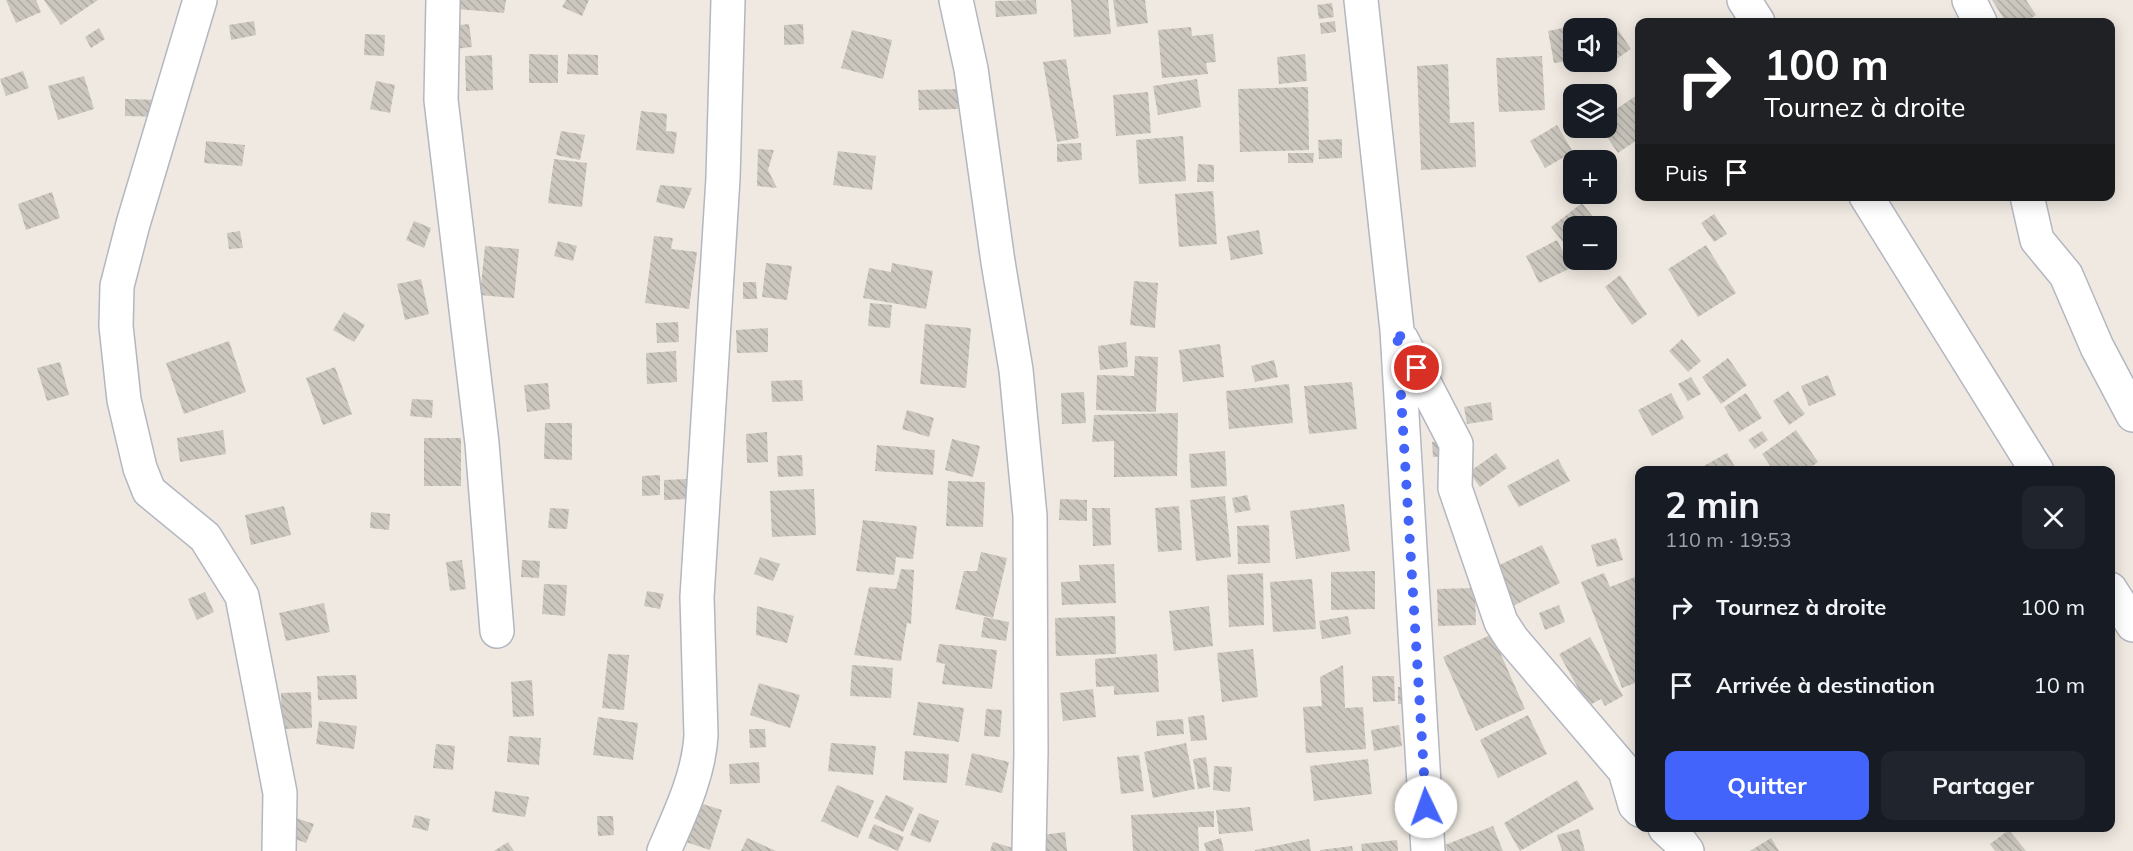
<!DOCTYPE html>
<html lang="fr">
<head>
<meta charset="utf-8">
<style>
	:root { --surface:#171b24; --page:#20242c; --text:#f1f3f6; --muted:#9ea1a6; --accent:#4264fb }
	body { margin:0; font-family:Mulish,sans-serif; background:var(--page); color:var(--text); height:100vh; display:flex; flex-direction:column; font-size:22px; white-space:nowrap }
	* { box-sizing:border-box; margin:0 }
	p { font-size:20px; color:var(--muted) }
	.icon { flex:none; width:33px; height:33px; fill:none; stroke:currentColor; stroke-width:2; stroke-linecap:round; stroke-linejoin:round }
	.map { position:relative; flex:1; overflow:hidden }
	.side { position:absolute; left:1635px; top:466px; width:480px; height:366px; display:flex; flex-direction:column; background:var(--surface); border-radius:12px; box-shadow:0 3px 15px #0003 }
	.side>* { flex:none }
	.top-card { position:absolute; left:1635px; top:18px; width:480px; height:183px; border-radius:12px; box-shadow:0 3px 15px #0003; background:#202124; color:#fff; overflow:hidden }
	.tools { position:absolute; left:1563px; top:18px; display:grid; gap:12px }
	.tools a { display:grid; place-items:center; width:54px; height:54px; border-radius:12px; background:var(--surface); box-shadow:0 3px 15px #0003; font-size:30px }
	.pin { position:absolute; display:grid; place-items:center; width:51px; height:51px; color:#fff; margin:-26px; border:3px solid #fff; border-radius:50%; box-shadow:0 2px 6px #0007 }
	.me { position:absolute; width:66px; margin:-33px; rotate:357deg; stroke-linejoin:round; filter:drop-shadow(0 0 4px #0008) }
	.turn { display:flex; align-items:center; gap:21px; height:126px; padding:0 30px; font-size:27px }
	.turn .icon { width:78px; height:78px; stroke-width:2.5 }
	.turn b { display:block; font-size:42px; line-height:51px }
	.then { display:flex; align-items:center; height:57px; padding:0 30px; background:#0003; gap:12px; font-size:22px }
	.round { display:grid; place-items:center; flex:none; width:63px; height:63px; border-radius:12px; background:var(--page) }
	.overview { display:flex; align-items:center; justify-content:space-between; height:102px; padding:0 30px }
	h1 { font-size:36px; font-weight:700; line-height:45px }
	.cta { display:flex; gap:12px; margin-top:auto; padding:12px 30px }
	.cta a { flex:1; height:69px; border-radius:12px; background:var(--accent); color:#fff; font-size:24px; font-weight:700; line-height:69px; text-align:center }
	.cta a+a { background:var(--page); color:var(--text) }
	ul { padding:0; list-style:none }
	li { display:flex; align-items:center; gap:18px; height:78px; padding:0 30px }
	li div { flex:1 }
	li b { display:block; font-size:22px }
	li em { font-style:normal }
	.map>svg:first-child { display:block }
	.building { fill:url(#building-back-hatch) }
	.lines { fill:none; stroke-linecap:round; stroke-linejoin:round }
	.minor-casing { stroke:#b4b7c1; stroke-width:36 }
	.minor { stroke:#fff; stroke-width:33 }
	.route { stroke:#4264fb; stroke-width:10; stroke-dasharray:0 18 }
</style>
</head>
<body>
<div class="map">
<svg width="2133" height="851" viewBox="0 0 2133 851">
	<defs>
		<pattern id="building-back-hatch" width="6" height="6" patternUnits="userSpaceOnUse" patternTransform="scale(1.5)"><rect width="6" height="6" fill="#cbc7bf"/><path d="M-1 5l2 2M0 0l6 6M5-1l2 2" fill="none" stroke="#afaba4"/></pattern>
	</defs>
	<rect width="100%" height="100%" fill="#efe9e1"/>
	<path class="building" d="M6 0H36L41 12 16 23Z
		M44 0H98L61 25Z
		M458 0H506L504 13 457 9Z
		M566 0H589L582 16 562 7Z
		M1036 0 1037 14 996 17 995 1Z
		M1071 0H1108L1111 34 1074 37Z
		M1113 0H1145L1148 23 1117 27Z
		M1992 0H2026L2036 15 2025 22H2006Z
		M1332 3 1334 17 1319 19 1317 5Z
		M1610 18 1631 49 1606 66 1602 62H1606V28H1594Z
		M254 21 256 35 231 40 229 25Z
		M1335 21 1336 32 1321 34 1320 23Z
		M469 24 472 47 455 49 452 26Z
		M803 24 804 44 784 45V25Z
		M1574 26V60L1554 63 1548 31Z
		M1191 27 1192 36 1213 34 1216 62 1206 63 1208 74 1162 78 1158 30Z
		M99 28 105 39 91 48 85 37Z
		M852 30 892 40 883 79 841 68Z
		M365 34 385 35 384 56 364 55Z
		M529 54 558 55V83H529Z
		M568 54 598 55V75L567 74Z
		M1305 54 1307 81 1279 84 1277 57Z
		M492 55 493 90 466 91 465 56Z
		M1542 56 1545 110 1499 112 1496 58Z
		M1066 59 1079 138 1057 142 1043 62Z
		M1448 64 1450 123 1474 122 1476 167 1421 170 1417 66Z
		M23 71 29 88 6 96 0 79Z
		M84 76 94 109 58 120 48 86Z
		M1197 79 1201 107 1158 115 1153 86Z
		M376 81 395 85 390 113 370 109Z
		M1308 87 1309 150 1240 152 1238 89Z
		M958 89V109L919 110 918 90Z
		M1148 92 1151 133 1116 136 1113 95Z
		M1640 93V138L1618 153 1601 128H1606V116Z
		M125 99 163 100V117L125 116Z
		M641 111 667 114 666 131 677 132 674 154 636 150Z
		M1557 125 1573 152 1545 168 1530 141Z
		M561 131 585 135 580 160 556 155Z
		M1183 136 1186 181 1139 184 1136 140Z
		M1342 139V158L1319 159 1318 140Z
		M206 141 245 145 242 166 204 163Z
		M1081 143 1082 160 1057 162V144Z
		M758 149 774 150 768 170 777 188 757 186Z
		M838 151 876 156 872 190 833 185Z
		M1288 153H1314L1313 163H1288Z
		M554 159 587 163 582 207 548 203Z
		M1574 161V183L1563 168Z
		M1198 164 1214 165V182H1197Z
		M660 185 692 188 684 209 656 202Z
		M1213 191 1217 244 1179 247 1175 194Z
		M52 192 60 218 26 230 18 204Z
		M1582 203 1600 226H1574V256L1551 227Z
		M1714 214 1727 234 1714 242 1701 223Z
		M414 221 431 228 424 248 406 240Z
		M1259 230 1263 254 1231 260 1227 236Z
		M240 231 243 248 229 249 227 233Z
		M654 236 673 238 671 249 697 252 689 309 645 303Z
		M1557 240 1571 268 1539 283 1526 256Z
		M558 241 577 246 573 261 554 256Z
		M1706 245 1736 293 1698 317 1668 269Z
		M485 246 519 249 514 298 480 295Z
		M766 263 792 266 787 300 762 297Z
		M892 263 933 271 926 309 863 298 869 268 891 272Z
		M1620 275 1647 314 1632 325 1605 287Z
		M421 279 429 314 405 320 397 284Z
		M1134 281 1158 283 1155 328 1130 325Z
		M743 282H756L757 299H743Z
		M870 303 892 305 890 328 868 326Z
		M344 312 365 325 354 342 333 330Z
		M678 322 679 342 657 343 656 323Z
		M925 324 971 328 966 388 920 384Z
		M768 328V352L737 353 736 330Z
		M1682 339 1701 361 1688 372 1669 351Z
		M229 341 246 392 184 414 166 363Z
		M1126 342 1128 367 1100 370 1098 346Z
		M1220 344 1224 377 1183 382 1179 350Z
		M676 351 677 382 647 384 646 353Z
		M1135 356 1158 357 1156 412 1096 410 1097 375 1134 376Z
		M1728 358 1747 385 1721 404 1702 377Z
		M1274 360 1278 377 1255 382 1251 366Z
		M60 362 69 395 47 401 37 368Z
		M335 367 352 414 323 425 306 378Z
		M1828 375 1836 395 1809 406 1801 386Z
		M1691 377 1701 394 1688 401 1678 384Z
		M802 380 803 401 772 402 771 381Z
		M1352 382 1357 429 1309 434 1304 386Z
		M548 383 550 409 527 412 524 385Z
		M1289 384 1293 423 1229 429 1226 391Z
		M1788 391 1805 414 1789 425 1773 401Z
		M1084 392 1086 423 1062 424 1061 393Z
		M1671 393 1684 418 1652 436 1638 410Z
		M1746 393 1762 418 1739 432 1724 407Z
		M412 399 433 400 432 418 410 416Z
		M1491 402 1493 420 1467 424 1464 407Z
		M907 410 934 418 929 437 902 429Z
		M1178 413 1177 476 1114 477V441L1092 442 1094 415Z
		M545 423H572V460L544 459Z
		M223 430 226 454 180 462 177 438Z
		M1796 430 1818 462 1806 471H1774L1762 454Z
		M1762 431 1768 440 1755 449 1748 440Z
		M767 432 768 462 747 463 746 434Z
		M424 438H461V486H424Z
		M952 439 980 446 973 477 945 470Z
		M1448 440 1449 456 1433 457 1432 442Z
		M877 445 935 450 933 475 875 471Z
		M1225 451 1227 486 1191 488 1189 454Z
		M1496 453 1507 468 1480 487 1469 472Z
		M1727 453 1737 471H1695Z
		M802 455 803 476 778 477 777 456Z
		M1558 459 1570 481 1519 507 1507 486Z
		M660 475V495L642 496V476Z
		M687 479 688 499 664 500V480Z
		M948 481 985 482 983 527 946 526Z
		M814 489 816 535 772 537 770 491Z
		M1247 495 1251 510 1235 513 1232 498Z
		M1225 496 1231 557 1196 561 1190 500Z
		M1060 499 1087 500V521L1059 520Z
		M1344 504 1350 551 1296 559 1290 511Z
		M284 506 291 535 251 545 245 515Z
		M1179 506 1182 550 1158 552 1155 508Z
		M550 508 569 509 567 529 548 528Z
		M1092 508H1110L1111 545 1093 546Z
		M371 512 390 514 389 530 370 528Z
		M863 520 917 526 913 559 896 557 894 575 856 571Z
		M1269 525 1270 563 1238 564 1237 526Z
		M1616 538 1623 560 1597 567 1591 545Z
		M1542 545 1560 583 1513 606 1495 567Z
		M981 552 1007 558 993 618 955 609 964 571H977Z
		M760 557 780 564 773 581 754 574Z
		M462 560 466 589 450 591 446 562Z
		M522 560 540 561 539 578 521 577Z
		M1114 564 1116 603 1062 605 1061 582 1080 581 1079 565Z
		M901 569 914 570 911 624 907 623 901 661 854 655 869 587 896 589Z
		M1375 571V609L1331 610V572Z
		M1263 573 1264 625 1229 627 1227 575Z
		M1604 573 1610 587 1640 575V681L1622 688 1581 582Z
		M1312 579 1316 629 1273 632 1270 582Z
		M544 584 567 585 565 616 542 614Z
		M1475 588 1476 625 1438 626 1437 589Z
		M647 591 664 594 660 609 644 606Z
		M205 592 214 612 197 620 188 599Z
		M324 603 330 632 286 641 279 613Z
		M1559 605 1565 622 1545 630 1539 613Z
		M757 606 794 616 787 643 756 635Z
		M1209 606 1213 646 1174 651 1169 611Z
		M1115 616 1116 654 1056 656 1055 618Z
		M1348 616 1351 634 1322 639 1319 621Z
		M984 617 1009 622 1006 641 981 637Z
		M1492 634 1525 709 1476 731 1443 657Z
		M1590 637 1623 696 1605 706 1601 699 1588 706 1559 654Z
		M939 644 997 650 992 689 942 684 945 664 936 662Z
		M1253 649 1258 697 1222 702 1217 653Z
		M608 654 629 655 624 710 602 708Z
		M1157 654 1159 692 1114 695V686L1096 687 1095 659Z
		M852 665 893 668 891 698 850 696Z
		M1343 665 1345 708 1363 707 1366 749 1306 753 1303 707 1322 706 1320 677Z
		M356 675 357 699 318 700 317 676Z
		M1372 676H1394L1395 701 1373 702Z
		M532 680 534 716 513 717 511 682Z
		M759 683 800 695 790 728 750 715Z
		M1398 687H1410L1409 704H1398Z
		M1093 689 1096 717 1063 721 1060 693Z
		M311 692 312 728 282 729 281 693Z
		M918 702 964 708 959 742 913 735Z
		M986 709 1002 710 1000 737 984 736Z
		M1204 715 1207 740 1191 741 1188 717Z
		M1528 715 1547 754 1498 778 1480 740Z
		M598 717 638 723 633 760 593 755Z
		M1183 719 1184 734 1157 736 1156 721Z
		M319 721 357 726 354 749 316 744Z
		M1399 725 1402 746 1374 751 1371 730Z
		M749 729H765L766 747 750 748Z
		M509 736 541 738 539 765 507 762Z
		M831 743 876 746 873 775 828 771Z
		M1186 743 1195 789 1153 798 1144 752Z
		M436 744 455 746 453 770 433 768Z
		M905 751 949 754 947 783 903 780Z
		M972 753 1009 762 1002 793 965 785Z
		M1139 755 1144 791 1121 794 1117 757Z
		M1206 757 1210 787 1198 789 1193 759Z
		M1368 759 1372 794 1314 801 1310 766Z
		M759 762 760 783 730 784 729 764Z
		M1214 766 1232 767 1230 792 1213 790Z
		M1577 780 1594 809 1520 851 1504 823Z
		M837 785 874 801 858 838 821 821Z
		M495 791 529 797 525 817 492 812Z
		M886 795 914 808 903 832 874 818Z
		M696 802 722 810 710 850 683 841Z
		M1250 807 1253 831 1219 834 1216 810Z
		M1214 811V827H1198L1199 851H1133L1131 815Z
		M919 813 939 821 930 843 910 835Z
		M415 815 430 819 428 831 412 827Z
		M597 816H613L614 835 598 836Z
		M296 818 314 824 306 843 290 837Z
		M874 824 904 837 898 851 868 838Z
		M1493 826 1503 851H1447L1445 845Z
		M1579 829 1585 851H1562L1557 835Z
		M2009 830 2026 851H1995L1990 844Z
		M1065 832 1067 851H1045L1043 835Z
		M747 838 776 851H741Z
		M1221 838 1224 851H1206L1204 843Z
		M1771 838 1779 851H1750Z
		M1309 839 1311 851H1255V850Z
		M1397 840 1398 851H1362L1361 844Z
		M508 842 514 851H494Z
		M993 842 1013 848 1012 851H990Z
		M1352 846 1353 851H1320V850Z"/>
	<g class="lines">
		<defs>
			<path id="minor" d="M200 0 133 224 117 286 116 326 124 400 140 468 149 491 205 537 242 596 280 793 279 851
				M443 0 441 100 482 443 497 631
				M956 0 971 69 998 262 1016 370 1030 516 1031 752 1029 851
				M1361 0 1397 330 1428 851
				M1744 0 1758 22
				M1969 0 1980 22
				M1866 196 2037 471
				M2027 196 2037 240 2066 275 2097 347 2133 415
				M1402 340 1456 444 1455 488 1501 622 1512 639 1625 771 1635 805 1640 810
				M2110 589 2133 625
				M1665 828 1681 843 1687 851
				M664 851C680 814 699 775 701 735L697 597 723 178 728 0"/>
		</defs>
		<use href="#minor" class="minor-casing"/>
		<use href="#minor" class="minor"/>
	</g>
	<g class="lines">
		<path class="route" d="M1417 368 1397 330 1426 807"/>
	</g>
</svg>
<div class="tools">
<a><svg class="icon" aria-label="sound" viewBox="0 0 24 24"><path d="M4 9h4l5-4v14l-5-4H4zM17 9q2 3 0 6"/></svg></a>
<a><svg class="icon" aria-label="layers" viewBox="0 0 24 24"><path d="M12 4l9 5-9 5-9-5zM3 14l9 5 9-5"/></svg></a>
<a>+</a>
<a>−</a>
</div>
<div class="pin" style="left:1417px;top:368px;background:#d93025"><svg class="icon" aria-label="arrive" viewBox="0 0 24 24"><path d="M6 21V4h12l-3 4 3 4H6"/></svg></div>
<svg class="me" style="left:1426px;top:807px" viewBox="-20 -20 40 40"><circle r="19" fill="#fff"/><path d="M0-13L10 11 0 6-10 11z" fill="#4264fb"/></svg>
<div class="top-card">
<div class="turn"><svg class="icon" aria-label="right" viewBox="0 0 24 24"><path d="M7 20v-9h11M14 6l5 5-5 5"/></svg><div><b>100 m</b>Tournez à droite</div></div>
<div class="then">Puis<svg class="icon" aria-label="arrive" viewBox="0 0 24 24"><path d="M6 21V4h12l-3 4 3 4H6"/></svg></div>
</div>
<section class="side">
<div class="overview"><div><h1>2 min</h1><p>110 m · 19:53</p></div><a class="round"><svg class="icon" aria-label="close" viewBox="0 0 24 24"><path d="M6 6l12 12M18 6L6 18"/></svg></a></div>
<ul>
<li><svg class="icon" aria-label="right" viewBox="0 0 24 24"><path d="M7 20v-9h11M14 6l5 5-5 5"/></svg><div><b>Tournez à droite</b></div><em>100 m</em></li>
<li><svg class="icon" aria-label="arrive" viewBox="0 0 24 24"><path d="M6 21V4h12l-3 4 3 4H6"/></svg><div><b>Arrivée à destination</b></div><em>10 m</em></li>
</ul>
<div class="cta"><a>Quitter</a><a>Partager</a></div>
</section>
</div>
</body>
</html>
